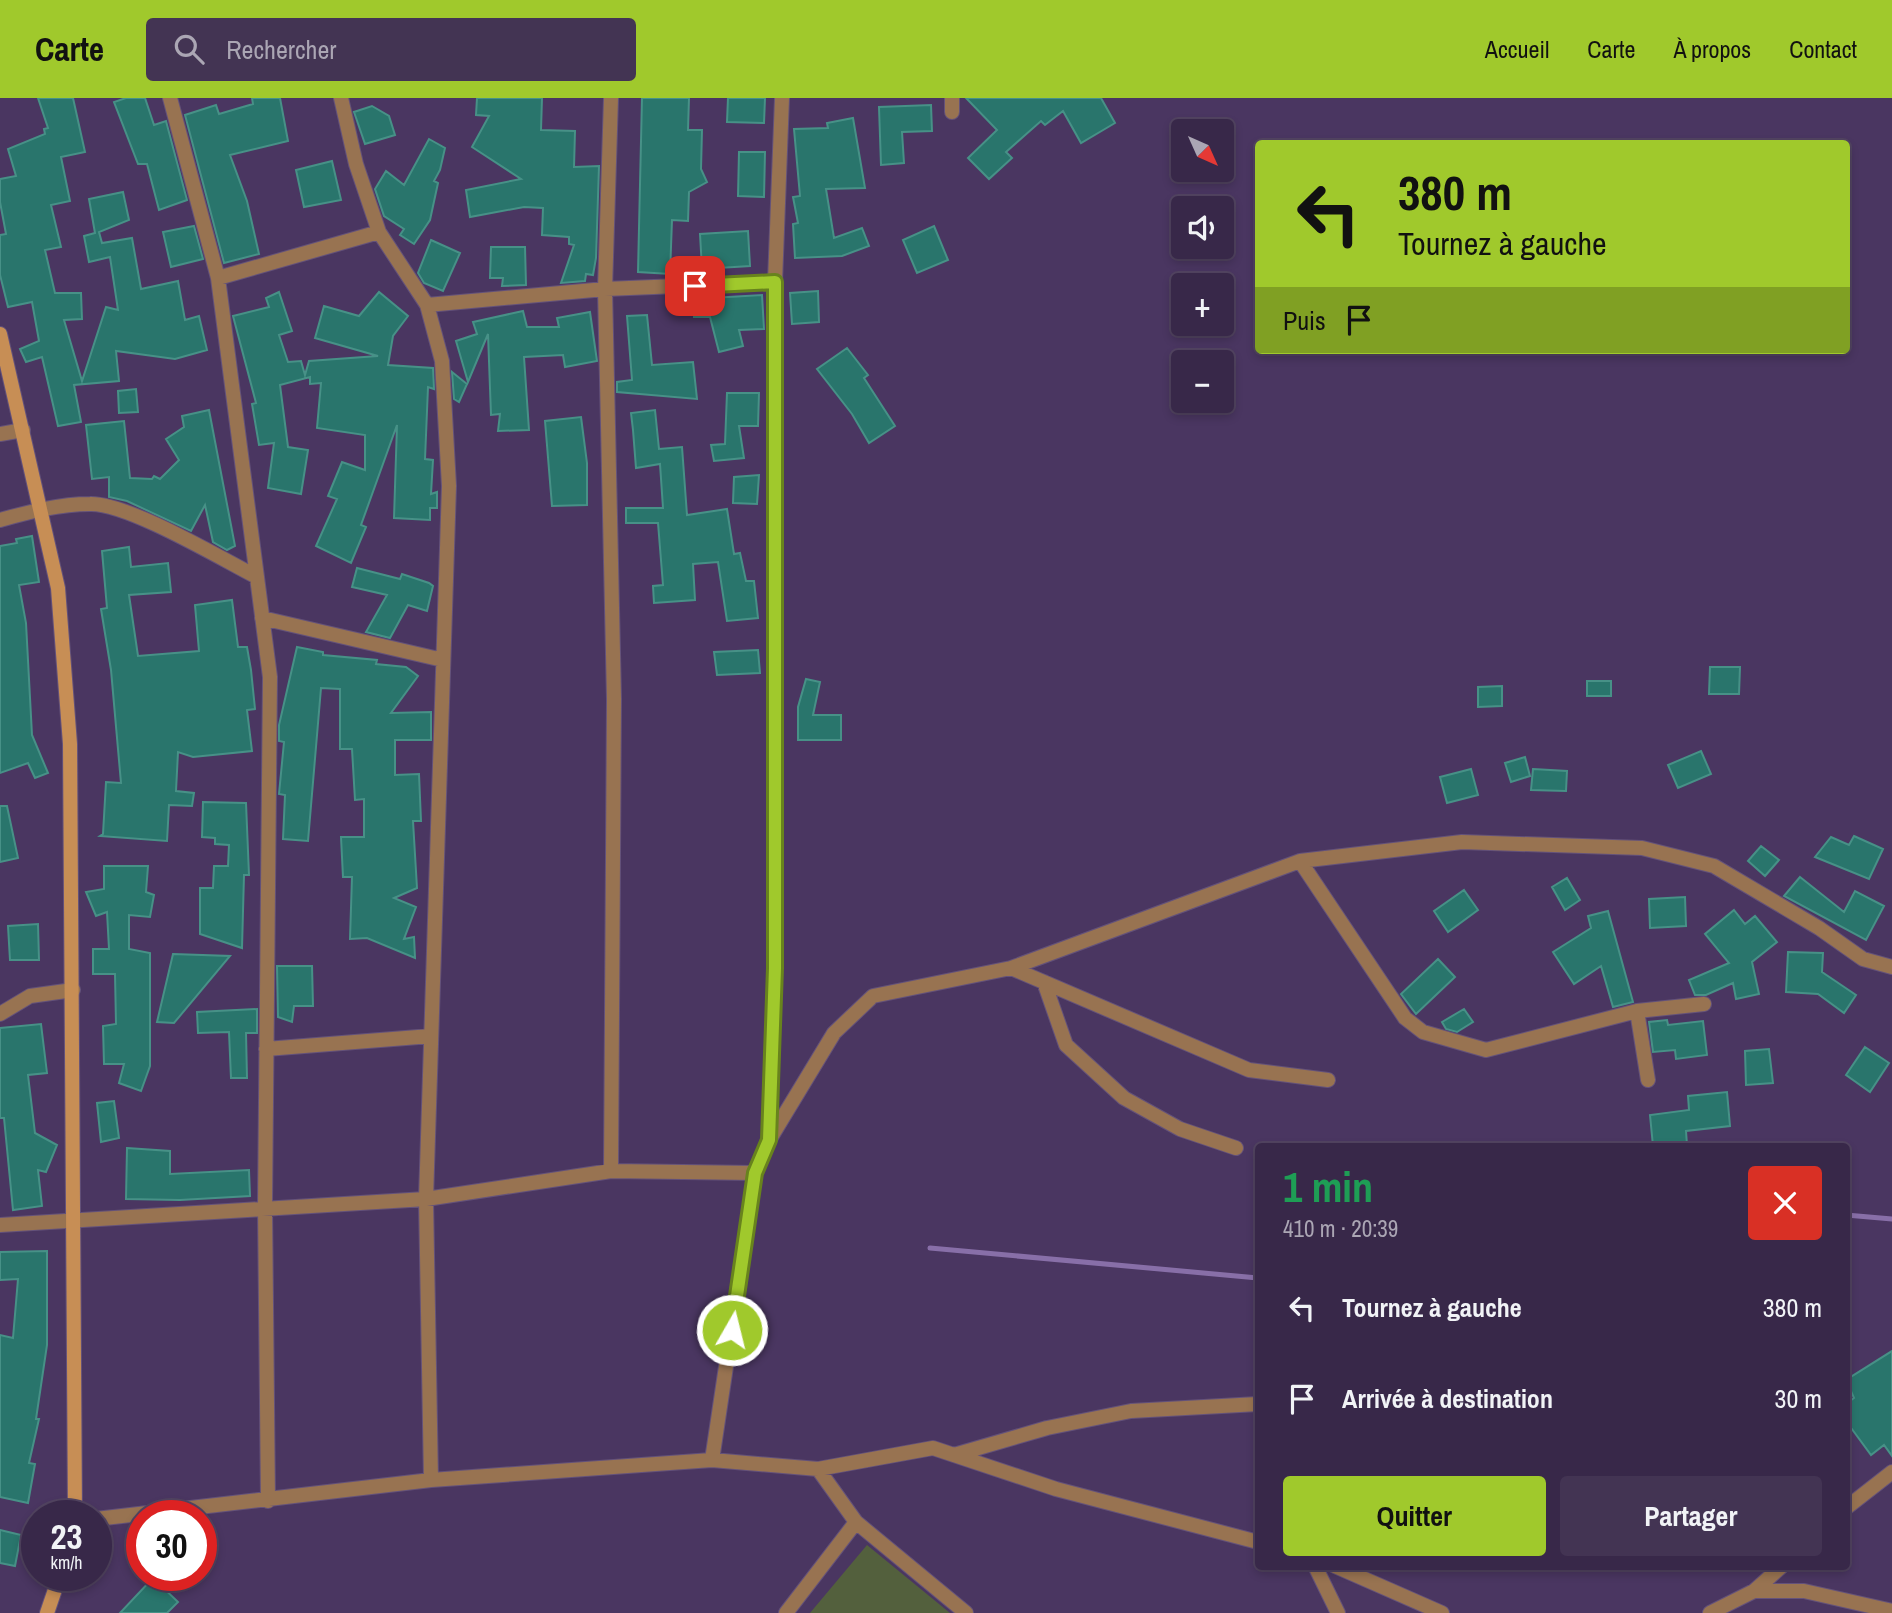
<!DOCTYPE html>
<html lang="fr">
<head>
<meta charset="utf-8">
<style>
	:root { --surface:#382849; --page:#433453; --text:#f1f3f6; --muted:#aba6b4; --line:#524461; --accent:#a0c92c }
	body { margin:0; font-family:"Archivo Narrow",sans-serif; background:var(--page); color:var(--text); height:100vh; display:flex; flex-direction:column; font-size:26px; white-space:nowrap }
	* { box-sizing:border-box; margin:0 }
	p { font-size:23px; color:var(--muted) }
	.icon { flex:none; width:38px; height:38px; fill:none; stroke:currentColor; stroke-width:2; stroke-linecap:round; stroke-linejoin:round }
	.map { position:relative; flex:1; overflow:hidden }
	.side { position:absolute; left:1255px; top:1045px; width:595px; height:427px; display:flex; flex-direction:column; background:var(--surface); border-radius:7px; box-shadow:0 4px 10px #0003,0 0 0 2px var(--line) }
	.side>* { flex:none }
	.guide { position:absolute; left:1255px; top:42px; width:595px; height:214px; border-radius:7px; box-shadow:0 4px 10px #0003,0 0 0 2px var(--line); background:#a0c92c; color:#111; overflow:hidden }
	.needle { width:46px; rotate:135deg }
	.tools { position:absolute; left:1171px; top:21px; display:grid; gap:14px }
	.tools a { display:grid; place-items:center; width:63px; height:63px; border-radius:7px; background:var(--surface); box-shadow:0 4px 10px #0003,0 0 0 2px var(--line); font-size:35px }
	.speed { position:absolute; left:21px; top:1402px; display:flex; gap:14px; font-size:35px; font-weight:700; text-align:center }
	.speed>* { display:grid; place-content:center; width:91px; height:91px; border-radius:50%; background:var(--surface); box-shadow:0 4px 10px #0003,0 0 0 2px var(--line); line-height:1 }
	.speed small { font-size:18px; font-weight:400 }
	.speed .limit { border:10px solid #d22; background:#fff; color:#111 }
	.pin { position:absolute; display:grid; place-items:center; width:60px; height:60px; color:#fff; margin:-30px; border-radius:14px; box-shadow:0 4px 10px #0006 }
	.me { position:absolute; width:77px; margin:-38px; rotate:8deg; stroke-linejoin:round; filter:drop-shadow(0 0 5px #0008) }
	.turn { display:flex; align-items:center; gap:24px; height:147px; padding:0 28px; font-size:32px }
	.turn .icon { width:91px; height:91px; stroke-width:2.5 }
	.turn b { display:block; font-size:49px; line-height:60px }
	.then { display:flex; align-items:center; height:66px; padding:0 28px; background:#0003; gap:14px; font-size:26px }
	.round { display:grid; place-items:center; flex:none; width:74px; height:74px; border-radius:7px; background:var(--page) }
	.head { display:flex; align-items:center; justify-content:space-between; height:119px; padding:0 28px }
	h1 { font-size:42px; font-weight:700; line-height:52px; color:#1e9e55 }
	.action { display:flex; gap:14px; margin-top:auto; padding:14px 28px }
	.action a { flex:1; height:80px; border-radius:7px; background:var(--accent); color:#111; font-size:28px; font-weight:700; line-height:80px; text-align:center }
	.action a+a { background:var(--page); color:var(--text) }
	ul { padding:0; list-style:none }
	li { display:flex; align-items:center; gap:21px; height:91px; padding:0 28px }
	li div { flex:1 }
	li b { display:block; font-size:26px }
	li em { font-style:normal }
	header { display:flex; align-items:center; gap:42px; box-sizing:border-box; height:98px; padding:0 35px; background:var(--accent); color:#111 }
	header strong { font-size:33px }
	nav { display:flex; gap:38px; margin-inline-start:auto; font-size:24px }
	.search { width:490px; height:63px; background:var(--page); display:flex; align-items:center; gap:18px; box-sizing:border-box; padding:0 24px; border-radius:7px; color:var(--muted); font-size:26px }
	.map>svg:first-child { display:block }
	.green { fill:#53603d }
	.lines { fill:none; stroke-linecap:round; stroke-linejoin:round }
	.stream { stroke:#886fa8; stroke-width:5 }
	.building { fill:#29756c; stroke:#479187; stroke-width:2 }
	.minor-casing { stroke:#64527a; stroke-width:16 }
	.secondary-casing { stroke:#64527a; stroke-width:16 }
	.minor { stroke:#987351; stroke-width:14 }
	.secondary { stroke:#c78e55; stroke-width:14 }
	.route-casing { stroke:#68831d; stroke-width:18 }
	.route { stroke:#a0c92c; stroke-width:12 }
</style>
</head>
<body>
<header>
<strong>Carte</strong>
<div class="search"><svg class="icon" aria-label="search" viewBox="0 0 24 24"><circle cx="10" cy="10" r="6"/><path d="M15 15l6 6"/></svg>Rechercher</div>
<nav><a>Accueil</a><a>Carte</a><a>À propos</a><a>Contact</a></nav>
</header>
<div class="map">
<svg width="1892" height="1515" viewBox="0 0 1892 1515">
	<rect width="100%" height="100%" fill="#4a3661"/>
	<path class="green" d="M867 1447 950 1515H810Z"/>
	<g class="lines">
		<path class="stream" d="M1846 1117 1892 1121
			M930 1150 1258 1180"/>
	</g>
	<path class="building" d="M38 0H73L85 54 61 59 70 103 51 107 61 149 45 152 55 195H81L82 221 64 222 82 283 106 209 118 212 110 159 89 164 84 138 95 135 89 101 123 94 129 122 99 134 102 145 132 140 141 191 178 183 185 222 199 218 207 252 175 261 116 253 119 283 74 287 81 324 58 328 42 259 26 264 20 251 39 243 32 204 8 209 0 177V137L6 136 0 104V81L16 78 8 51 45 36 44 31 48 30Z
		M126 0H145L154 27 166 23 187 102 159 112 147 66H138L114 4Z
		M252 0H280L288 43 230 57 247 103 259 156 224 165 185 17 216 7 219 16 253 6Z
		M477 0H542L541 32 575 33 574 69 599 68 596 160 593 177 586 176 585 183 561 185 574 147 569 146V139L542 137 543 110 524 109 470 119 466 92 521 81 472 49 489 18 476 17Z
		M642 0H689L688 32H702L701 71 707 84 689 94 688 123 672 122 670 176 638 174Z
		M728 0H765L764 25 727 24Z
		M966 0H1101L1115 25 1081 45 1063 13 1045 27 1041 23 1006 54 1012 60 989 81 968 60 997 32Z
		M931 7 932 33 902 34 904 65 881 67 879 9Z
		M372 8 389 18 395 37 365 46 354 14Z
		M853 20 865 90 826 91 834 140 862 130 869 148 842 158 795 160 793 126 798 125 793 99 800 98 794 31 828 30 827 25Z
		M429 41 445 50 440 72 434 83 438 85 430 122 414 146 400 137 404 131 384 118 375 91 386 73 404 87Z
		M739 54H765L764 99 738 98Z
		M332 63 341 102 304 109 296 72Z
		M194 128 203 161 171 169 163 134Z
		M934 128 948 162 917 175 903 142Z
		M748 133 750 168 702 171 700 136Z
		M431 142 460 155 443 193 424 185 418 175Z
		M491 149H525L526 187 502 188 503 180H490Z
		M818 193 819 224 792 226 790 195Z
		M279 194 292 233 279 237 288 264 301 263 305 277 309 263 378 258 315 240 324 208 359 218 379 194 408 218 393 238 388 267 433 270 434 291 428 289 425 361 433 362 431 396 437 394V410H430V422L394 420 397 327 361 427 366 429 351 465 316 448 337 401 328 398 342 364 365 372V337L317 330 321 285 310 286V279L280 287 288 349 308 352 301 396 268 390 274 345 259 347 252 306 256 305 233 218 269 209 266 200Z
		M762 197 764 231 739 232 743 248 719 254 710 219H694V201Z
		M523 213 527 229H559L557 220 590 214 597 263 565 269 563 257 524 259 529 332 498 333 500 316 491 317 488 236 468 284 456 243 477 236 473 224Z
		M647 217 652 267 693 264 697 301 617 294V284L632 282 627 218Z
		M847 250 868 277 864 280 895 328 869 345 852 316 817 271Z
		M452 274 467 286 459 304 454 301Z
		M136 291 138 314 119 315 118 293Z
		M727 295H759L758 328H739L744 360 714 363 711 347 725 346Z
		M209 312 235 448 227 452 213 444 205 407 191 433 127 403 109 399V379L92 381 86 327 124 323 130 380 152 381 154 378 160 381 179 362 166 341 184 329 182 318Z
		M655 312 659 351 682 349 687 417 727 411 734 456 740 455 746 483H754L758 520 727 523 718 464 693 466 695 502 654 505 653 488 663 487 658 425H626V410H663L660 366 636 370 633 332 631 315Z
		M581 319 587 365V407L552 408 545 323Z
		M759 377 757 406 733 405 734 379Z
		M32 438 39 484 19 487 26 525 32 637 48 675 35 680 28 665 0 675V448L17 445 16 441Z
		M129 449 131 469 168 465 171 494 129 497 138 558 199 553 195 507 232 502 238 549H247L251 572 255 611 247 612 252 653 193 659 178 654 176 693 194 695 192 708 169 707 167 743 100 738 103 736 106 684 121 685 111 572 101 511 107 510 102 453Z
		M357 470 400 481 402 476 429 485 433 488 427 513 408 507 390 540 366 534 387 497 352 489Z
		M297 549 323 554V557L377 562 376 566 406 569 418 578 391 615 431 614V642H395V677L419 676 421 723H413L417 790 394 800 416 809 404 841 414 839 415 860 367 840 350 841 352 779H343L341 739H364V701L355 702 352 651H340V591L321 590 308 743 283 741 285 697 279 696 284 644 279 643V627Z
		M758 552 760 575 717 577 714 554Z
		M1710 569H1740L1739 596H1709Z
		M806 581 820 584 813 617H841V642H798V609Z
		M1587 583H1611V598H1587Z
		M1502 588V608L1478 609V589Z
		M1701 653 1711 676 1678 690 1668 667Z
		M1525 659 1530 678 1511 684 1505 665Z
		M1471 671 1478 697 1447 705 1440 679Z
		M1533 671 1567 673 1566 693 1531 692Z
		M203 704 246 705 249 777H244L242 850 200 836V790H213L214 768H228L229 747 215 746V740L202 739Z
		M0 708H7L18 760 0 764Z
		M1854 738 1883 751 1869 781 1815 759 1831 739 1849 747Z
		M1761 748 1779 762 1765 778 1748 763Z
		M104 768H148L146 794 154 797 150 819 129 817V851L150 855V968L141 993 119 985 124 966H104L103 928 116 926 115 876H93V851H109L107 814 96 818 86 794 104 791Z
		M1800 779 1844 814 1855 793 1884 808 1866 842 1784 798Z
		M1567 780 1580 802 1565 812 1552 789Z
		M1464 792 1478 812 1448 834 1434 813Z
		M1685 799 1686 828 1650 830 1649 801Z
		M1734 812 1745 826 1755 818 1777 844 1752 864 1759 896 1736 901 1733 885 1706 897H1695L1689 882 1729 865 1705 836Z
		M1608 813 1633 904 1613 909 1601 868 1574 886 1553 854 1591 830 1588 818Z
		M38 826 39 862H10L8 828Z
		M1788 854 1823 855 1822 874 1856 897 1844 915 1818 896 1786 894Z
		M173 856 230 858 174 925 157 924Z
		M1438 861 1455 879 1416 916 1401 896Z
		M277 868H312L313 908H294L292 924 278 919Z
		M257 911V935H246L247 980H231L229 934 198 935 197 914Z
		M1464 911 1473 924 1457 934 1446 931 1442 924Z
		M1667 922 1668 927 1703 923 1707 957 1676 961 1675 952 1653 954 1649 924Z
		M41 926 47 975 28 977 35 1035 57 1047 46 1074 38 1072 42 1108 13 1112 4 1020H0V930Z
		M1865 949 1889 965 1870 994 1846 977Z
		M1769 951 1773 985 1746 987 1745 953Z
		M1727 994 1730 1028 1686 1033 1687 1047 1653 1048 1650 1017 1689 1012 1688 998Z
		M114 1003 119 1040 101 1044 97 1005Z
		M127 1050 170 1053V1076L249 1072 250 1098 180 1102 126 1101Z
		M47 1153V1247L36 1321H39L29 1365 35 1366 28 1405 0 1399V1237L13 1240 18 1181 0 1182V1154Z
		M1892 1253V1358L1884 1347 1871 1357 1846 1323V1306L1854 1300 1846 1282Z
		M0 1432 21 1437 15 1468 0 1465Z
		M153 1480 178 1504 167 1515H120Z"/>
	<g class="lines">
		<defs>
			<path id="minor" d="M170 0 218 180 270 579 265 1108 268 1403
				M341 0 356 66 379 134 427 207 442 263 449 388 426 1101 431 1382
				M952 0V14
				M218 180 379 134
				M427 207 605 191 775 184
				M0 336 23 332
				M0 422C29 414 59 406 90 406 128 405 220 460 257 479
				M262 520 443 562
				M1300 763 1405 920 1423 934 1486 952 1637 913 1704 906
				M1011 870 1249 972 1328 982
				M1044 884 1066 947 1124 1000 1180 1031 1236 1050
				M1637 913 1648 982
				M0 916 30 898 73 892
				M266 951 431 938
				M771 1039 834 935 873 898 1011 870 1300 763 1462 744 1642 750 1714 768 1819 830 1863 861 1892 869
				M611 1073 614 601 605 191 611 0
				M0 1127 426 1101 611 1073 755 1075
				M954 1357 1047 1330 1131 1313 1258 1306
				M712 1362 755 1075 769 1042 775 870V184L782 0
				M818 1371 856 1424 966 1515
				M1846 1410 1892 1374
				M96 1421 431 1382 712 1362 818 1371 933 1350 1056 1391 1258 1444
				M1315 1468 1338 1515
				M1335 1468 1442 1515
				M1754 1493H1804L1892 1513
				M786 1515 856 1424
				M1710 1515 1754 1493 1782 1468"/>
			<path id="secondary" d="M0 236 58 490 70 646 75 1418
				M47 1515 60 1477"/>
		</defs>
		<use href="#minor" class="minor-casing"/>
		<use href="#secondary" class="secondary-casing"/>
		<use href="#minor" class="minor"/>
		<use href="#secondary" class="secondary"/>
	</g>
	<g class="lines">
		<defs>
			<path id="route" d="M695 188 775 184V870L769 1042 755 1075 732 1232"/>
		</defs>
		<use href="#route" class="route-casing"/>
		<use href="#route" class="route"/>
	</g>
</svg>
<div class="tools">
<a><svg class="needle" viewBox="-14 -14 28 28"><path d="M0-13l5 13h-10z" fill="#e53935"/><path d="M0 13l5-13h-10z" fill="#aba6b4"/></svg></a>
<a><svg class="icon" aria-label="sound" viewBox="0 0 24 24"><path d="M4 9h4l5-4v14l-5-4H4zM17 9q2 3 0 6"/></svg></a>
<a>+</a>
<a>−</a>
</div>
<div class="speed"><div>23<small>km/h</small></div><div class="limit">30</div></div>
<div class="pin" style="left:695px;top:188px;background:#d93025"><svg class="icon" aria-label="arrive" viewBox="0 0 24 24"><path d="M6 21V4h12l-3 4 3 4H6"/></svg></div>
<svg class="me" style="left:732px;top:1232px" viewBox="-20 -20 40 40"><circle r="17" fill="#a0c92c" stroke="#fff" stroke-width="3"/><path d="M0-11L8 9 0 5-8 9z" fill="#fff"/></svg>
<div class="guide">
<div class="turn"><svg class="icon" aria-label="left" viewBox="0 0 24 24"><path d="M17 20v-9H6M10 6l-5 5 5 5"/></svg><div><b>380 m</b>Tournez à gauche</div></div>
<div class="then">Puis<svg class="icon" aria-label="arrive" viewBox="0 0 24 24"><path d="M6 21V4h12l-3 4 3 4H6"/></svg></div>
</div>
<section class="side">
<div class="head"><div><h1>1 min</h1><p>410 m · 20:39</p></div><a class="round" style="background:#d93025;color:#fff"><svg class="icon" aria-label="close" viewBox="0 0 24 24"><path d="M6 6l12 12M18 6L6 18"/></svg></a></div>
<ul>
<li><svg class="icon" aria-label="left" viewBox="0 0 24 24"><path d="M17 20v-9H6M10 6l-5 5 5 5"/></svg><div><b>Tournez à gauche</b></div><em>380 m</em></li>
<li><svg class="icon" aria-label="arrive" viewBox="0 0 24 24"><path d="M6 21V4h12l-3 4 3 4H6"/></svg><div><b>Arrivée à destination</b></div><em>30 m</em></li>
</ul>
<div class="action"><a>Quitter</a><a>Partager</a></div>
</section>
</div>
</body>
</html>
